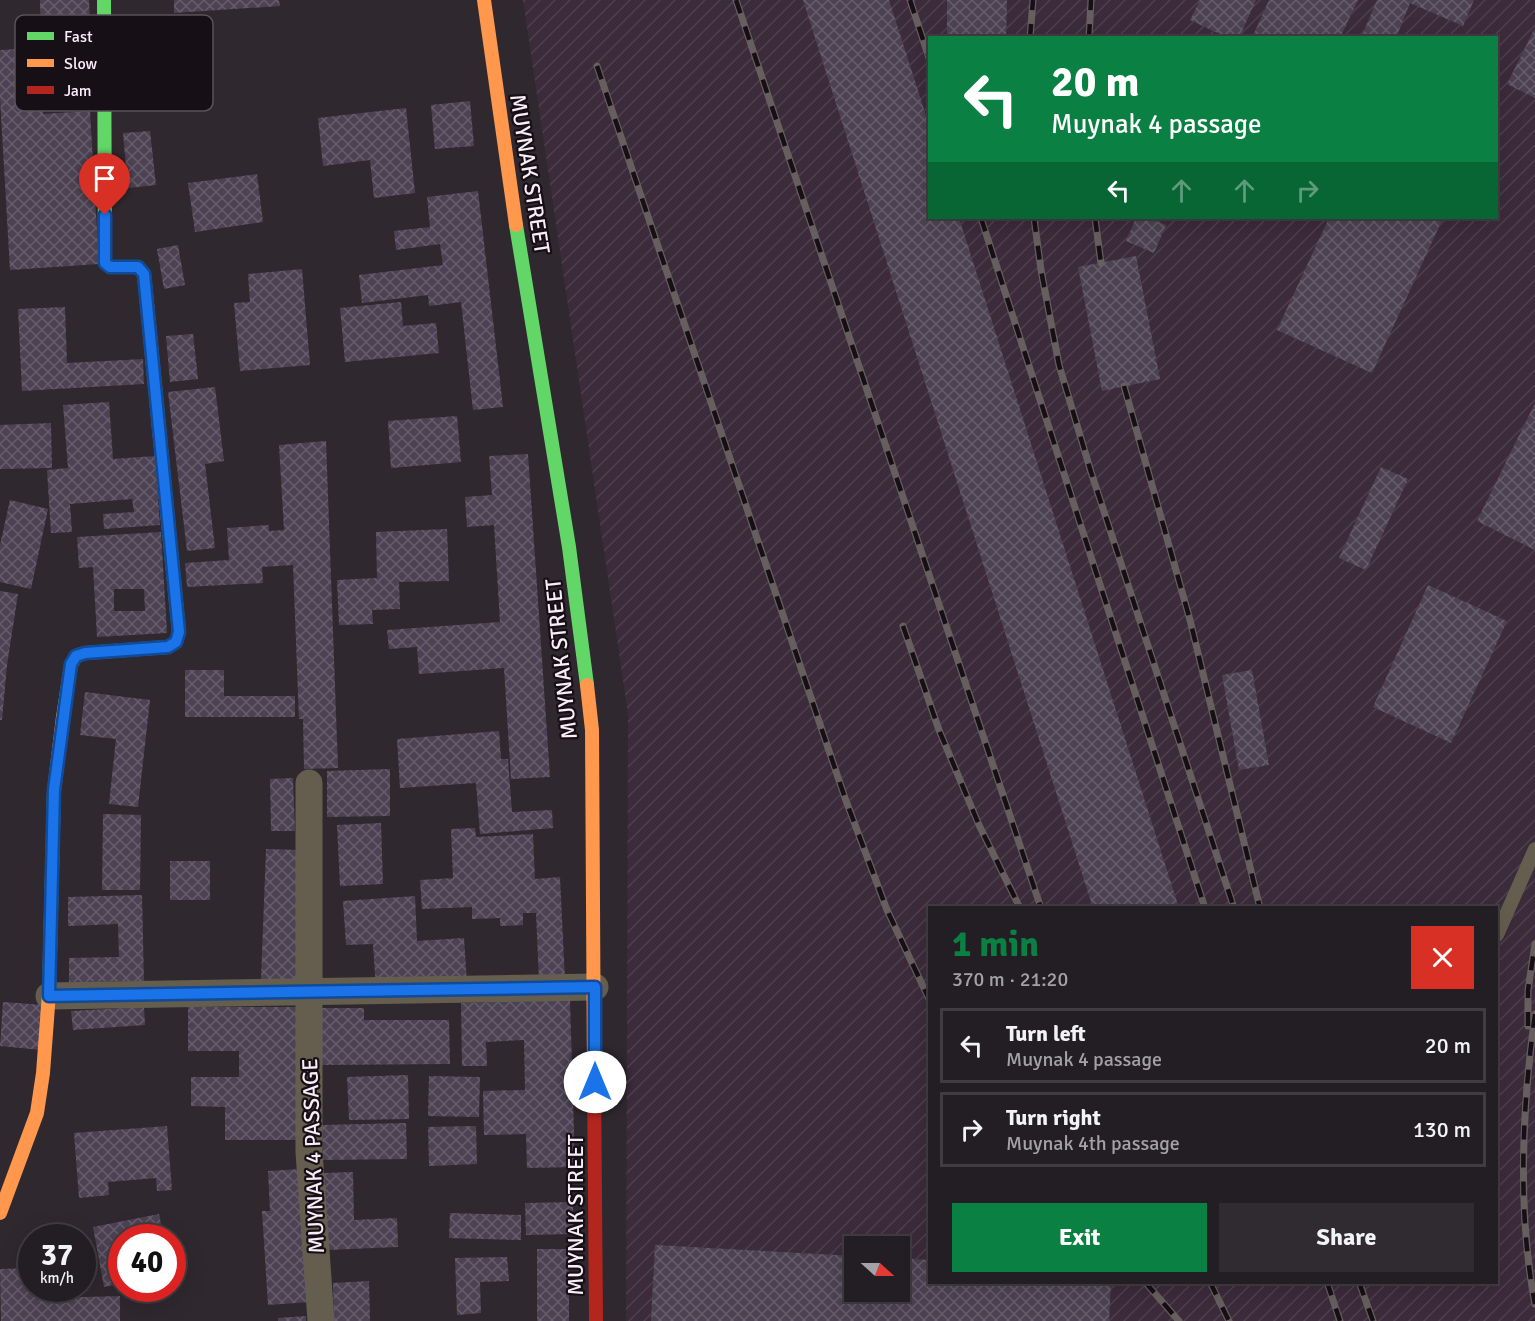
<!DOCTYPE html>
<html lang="en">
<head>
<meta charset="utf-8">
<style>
	:root { --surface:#231e23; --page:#2f2b30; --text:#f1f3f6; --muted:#a3a2a6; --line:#403c41; --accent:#0b8043 }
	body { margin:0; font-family:Signika,sans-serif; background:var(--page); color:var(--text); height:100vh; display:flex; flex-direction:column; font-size:22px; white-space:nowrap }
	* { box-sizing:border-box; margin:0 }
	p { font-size:20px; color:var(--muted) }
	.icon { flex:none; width:33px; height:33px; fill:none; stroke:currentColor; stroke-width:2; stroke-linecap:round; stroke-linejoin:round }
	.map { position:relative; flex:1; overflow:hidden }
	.drawer { position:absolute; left:928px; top:906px; width:570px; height:378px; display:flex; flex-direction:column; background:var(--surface); border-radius:0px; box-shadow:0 6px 24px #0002,0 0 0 2px var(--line) }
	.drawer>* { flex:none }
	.hud { position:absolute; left:928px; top:36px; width:570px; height:183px; border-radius:0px; box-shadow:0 6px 24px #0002,0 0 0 2px var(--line); background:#0b8043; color:#fff; overflow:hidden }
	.needle { width:39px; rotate:111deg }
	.tools { position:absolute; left:844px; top:1236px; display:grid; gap:12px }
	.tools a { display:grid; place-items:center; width:66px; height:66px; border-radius:0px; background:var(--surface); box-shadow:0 6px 24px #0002,0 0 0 2px var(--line); font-size:30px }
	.speed { position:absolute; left:18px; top:1224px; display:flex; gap:12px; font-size:30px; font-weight:700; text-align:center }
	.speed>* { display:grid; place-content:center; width:78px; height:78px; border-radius:50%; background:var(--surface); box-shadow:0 6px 24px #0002,0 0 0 2px var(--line); line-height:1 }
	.speed small { font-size:15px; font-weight:400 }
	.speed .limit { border:9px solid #d22; background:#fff; color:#111 }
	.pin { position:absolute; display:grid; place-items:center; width:51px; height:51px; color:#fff; margin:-62px -26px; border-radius:50% 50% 50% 0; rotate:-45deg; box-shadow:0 0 6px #0007 }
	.pin .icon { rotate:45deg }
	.me { position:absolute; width:66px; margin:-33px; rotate:0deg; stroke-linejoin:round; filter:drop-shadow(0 0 4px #0008) }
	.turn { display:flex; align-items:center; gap:21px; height:126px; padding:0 24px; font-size:27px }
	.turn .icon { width:78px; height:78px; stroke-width:2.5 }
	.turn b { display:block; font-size:42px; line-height:51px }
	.lanes { display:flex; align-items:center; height:57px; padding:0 24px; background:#0003; justify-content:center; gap:30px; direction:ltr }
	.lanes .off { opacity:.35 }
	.round { display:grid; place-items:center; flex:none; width:63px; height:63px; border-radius:0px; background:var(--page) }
	.overview { display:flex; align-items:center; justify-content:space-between; height:102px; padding:0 24px }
	h1 { font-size:36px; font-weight:800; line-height:45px; color:var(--accent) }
	.cta { display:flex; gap:12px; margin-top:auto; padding:12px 24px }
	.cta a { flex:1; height:69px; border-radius:0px; background:var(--accent); color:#fff; font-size:24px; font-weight:800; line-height:69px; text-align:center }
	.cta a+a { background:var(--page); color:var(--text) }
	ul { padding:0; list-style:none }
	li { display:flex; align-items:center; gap:18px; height:75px; margin:0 12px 9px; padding:0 12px; border:3px solid var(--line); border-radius:0px }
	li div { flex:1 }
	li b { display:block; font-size:22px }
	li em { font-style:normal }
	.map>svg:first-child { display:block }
	.industrial { fill:url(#industrial-furrows); fill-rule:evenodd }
	.building { fill:url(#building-cross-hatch); fill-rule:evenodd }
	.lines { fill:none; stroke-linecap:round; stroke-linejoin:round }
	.lane { stroke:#655e4f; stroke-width:14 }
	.street { stroke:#655e4f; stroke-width:27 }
	.fast { stroke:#63d668; stroke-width:14 }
	.slow { stroke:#ff974d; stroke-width:14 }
	.jam { stroke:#b3261e; stroke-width:14 }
	.rail-casing { stroke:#665f5d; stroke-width:7 }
	.rail { stroke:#161016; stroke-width:4.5; stroke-dasharray:14; stroke-linecap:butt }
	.route-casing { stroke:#114b97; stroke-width:15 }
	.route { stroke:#1a73e8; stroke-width:10 }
	.labels { text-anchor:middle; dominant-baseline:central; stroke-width:4.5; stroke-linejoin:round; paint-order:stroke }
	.street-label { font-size:22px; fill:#f8eef7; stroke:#161016 }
	.key { fill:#161016; stroke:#5a535a; stroke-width:1.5 }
	.key-label { font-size:16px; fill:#f8eef7 }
</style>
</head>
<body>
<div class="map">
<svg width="1535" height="1321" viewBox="0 0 1535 1321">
	<defs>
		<pattern id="industrial-furrows" width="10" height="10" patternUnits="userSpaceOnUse" patternTransform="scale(1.5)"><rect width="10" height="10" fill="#3c2b3b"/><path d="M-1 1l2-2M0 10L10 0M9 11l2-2" fill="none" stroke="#4f404e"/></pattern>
		<pattern id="building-cross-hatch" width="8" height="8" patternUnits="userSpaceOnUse" patternTransform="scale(1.5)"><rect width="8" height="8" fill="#4c4253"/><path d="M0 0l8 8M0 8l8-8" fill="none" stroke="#675e6c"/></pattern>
	</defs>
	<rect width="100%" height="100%" fill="#2f282f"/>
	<path class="industrial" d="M523 0H1535V1321H626L628 714ZM930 38H1497V218H930ZM930 908H1497V1282H930ZM855 1246H900V1292H855Z"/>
	<path class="building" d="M40 0H89L91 56 41 58Z
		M174 0H279L280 6 174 13Z
		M803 0H889L930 128V218H959L1179 908H1093Z
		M947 0H1007L1006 38H947Z
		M1200 0H1256L1239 38H1228L1190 20Z
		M1269 0H1358L1340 38H1252Z
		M1377 0H1474L1463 26 1410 3 1396 38H1361Z
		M1535 28V98L1507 84Z
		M39 48 43 114 90 111 99 264 10 270 0 98V50Z
		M470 101 474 146 435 149 431 105Z
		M406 108 415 193 374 198 370 160 323 166 318 118Z
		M150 131 156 185 128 188 123 133Z
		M257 174 263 222 195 232 188 183Z
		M478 191 503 407 473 410 461 302 429 306 428 295 362 303 359 275 443 265 440 244 396 250 394 231 430 227 427 197Z
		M1136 218H1148L1166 225 1154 253 1126 241Z
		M1329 218H1443L1372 373 1277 330Z
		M178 245 185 285 164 289 157 249Z
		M1136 256 1160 379 1102 391 1078 267Z
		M302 269 310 365 240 371 234 303 250 302 248 274Z
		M401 302 403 326 436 323 439 353 345 362 340 308Z
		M65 307 67 363 143 359 144 384 22 391 18 309Z
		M193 334 198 379 170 382 166 336Z
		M215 387 224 461 205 464 215 548 187 551 168 392Z
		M109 402 113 459 155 456 160 525 104 529 103 514 134 512 132 499 70 504 72 532 51 533 47 470 68 468 63 405Z
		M1535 403V550L1477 521Z
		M457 416 461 462 391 468 388 421Z
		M51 423 52 468 0 469V425Z
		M326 441 338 768 304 769 303 719H299L293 565 262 567 263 583 187 587 185 563 229 560 227 528 269 525V531L284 530 279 445Z
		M528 454 550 777 511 779 504 668 419 674 417 647 389 649 387 630 500 622 494 525 467 527 465 497 492 495 489 456Z
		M1381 467 1408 479 1366 570 1339 558Z
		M10 500 48 509 31 589 0 582V545Z
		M447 529 449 581 399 582 400 609 372 610 373 624 339 625 337 580 377 578 376 532Z
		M161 532 167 633 97 637 93 567 79 568 77 537ZM114 589H144L145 611H114Z
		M1428 585 1507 621 1451 743 1373 707Z
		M0 591 18 594 7 665 2 720H0Z
		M185 670H224V696H295V717H185Z
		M1252 670 1269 765 1239 770 1222 675Z
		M85 692 150 700 138 807 109 804 116 739 80 735Z
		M499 731 501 759H508L512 812 552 810 553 828 480 834 476 783 400 788 397 739Z
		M390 769V816L327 817V771Z
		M293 778 295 831H271L270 779Z
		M103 814 141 815 140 890H102Z
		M381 823 383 884 340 886 337 825Z
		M475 828 476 837 533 834 535 879 560 877 565 980 539 981 536 913H523V925L500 926V918L472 919V907L422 909 420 880 453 878 451 829Z
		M266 849 300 850 296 981 261 980Z
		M170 861H210V900H170Z
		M142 895 144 981 69 982V958L119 957 118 924 68 926V897Z
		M415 896 417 941 464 938 467 984 376 989 373 944 346 945 343 901Z
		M570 1000 575 1167 527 1168 526 1134 484 1135 483 1091 525 1090 524 1040 486 1042 487 1066H462L461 1003Z
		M3 1002 44 1005 41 1050 0 1046Z
		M144 1007 145 1025 73 1030 71 1011Z
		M188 1007H305L304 1140H225V1107L191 1106V1077H239V1051H188Z
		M322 1008H364V1020H449L450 1064 322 1065Z
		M408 1075 409 1119 349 1120 347 1077Z
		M429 1076 480 1077 479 1117 428 1116Z
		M406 1123 407 1159 323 1160 322 1125Z
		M167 1126 172 1190 157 1191 156 1178 108 1182 109 1195 79 1198 74 1133Z
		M476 1126 477 1164 429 1166 428 1127Z
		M301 1169 310 1302 268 1305 262 1211H270L268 1171Z
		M353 1172 354 1220 397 1218 398 1247 327 1250 324 1173Z
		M573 1202V1234L526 1235 525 1203Z
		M450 1213 521 1215V1240L449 1238Z
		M159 1214 164 1238H122V1283L104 1287 93 1227Z
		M655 1245 855 1256V1292H900V1258L930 1260V1282H1111L1109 1321H651Z
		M537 1249H569V1321H537Z
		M507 1257 509 1281 480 1282 481 1313 457 1315 455 1258Z
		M32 1268V1288H47V1298L120 1296V1321H1L0 1269Z
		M369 1281 370 1321H334L333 1283Z
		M306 1316V1321H278V1318Z"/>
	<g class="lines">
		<path class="lane" d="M1497 935 1535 849"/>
		<path class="street" d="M309 783V1152L321 1321
			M49 996 595 987"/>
		<path class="fast" d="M104 0 105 263 110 267H138L144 274 147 304
			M516 225 569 547 587 685
			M63 717 71 665 76 656 85 653 168 647 176 642 179 632 169 531"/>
		<path class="slow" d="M484 0 516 225
			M147 304 169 531
			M587 685 592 730 594 1078
			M0 1213 37 1113 43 1073 49 993 54 791 63 717"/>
		<path class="jam" d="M594 1078 596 1321"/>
		<defs>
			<path id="rail" d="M736 0 1041 908
				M910 0 930 61
				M1030 38 1033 0
				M1089 38 1091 0
				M597 66 845 798 887 910 930 1001
				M981 218 1205 908
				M1034 218 1041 270 1059 365 1091 472 1234 908
				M1095 218 1101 263
				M1124 386 1190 620 1260 908
				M903 626 939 730 979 825 1020 908
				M1535 1014C1522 1109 1517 1210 1535 1304
				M1528 1026V990L1535 944
				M1145 1282 1179 1321
				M1210 1282 1229 1321
				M1327 1282 1340 1321
				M1359 1282 1373 1321"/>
		</defs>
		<use href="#rail" class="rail-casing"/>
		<use href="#rail" class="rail"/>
	</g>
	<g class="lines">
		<defs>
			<path id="route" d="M105 215V263L110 267H138L144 274 179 632 176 642 168 647 85 653 76 656 71 664 54 790 49 996 595 987V1082"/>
		</defs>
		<use href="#route" class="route-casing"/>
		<use href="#route" class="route"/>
	</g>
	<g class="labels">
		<g class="street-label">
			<text transform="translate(530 174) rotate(81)">MUYNAK STREET</text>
			<text transform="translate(561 659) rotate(-96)">MUYNAK STREET</text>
			<text transform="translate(313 1156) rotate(-92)">MUYNAK 4 PASSAGE</text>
			<text transform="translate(575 1215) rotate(-90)">MUYNAK STREET</text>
		</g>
	</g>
	<rect x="15" y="15" width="198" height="96" rx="9" class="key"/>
	<rect x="27" y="32" width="27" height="8" fill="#63d668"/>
	<rect x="27" y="59" width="27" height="8" fill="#ff974d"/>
	<rect x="27" y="86" width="27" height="8" fill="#b3261e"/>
	<g class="key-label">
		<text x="64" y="42">Fast</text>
		<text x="64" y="69">Slow</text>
		<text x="64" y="96">Jam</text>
	</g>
</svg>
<div class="tools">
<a><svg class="needle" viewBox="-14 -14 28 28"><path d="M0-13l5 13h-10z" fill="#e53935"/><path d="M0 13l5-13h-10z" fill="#a3a2a6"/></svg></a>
</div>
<div class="speed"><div>37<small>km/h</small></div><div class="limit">40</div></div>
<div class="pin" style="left:105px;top:215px;background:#d93025"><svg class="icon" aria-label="arrive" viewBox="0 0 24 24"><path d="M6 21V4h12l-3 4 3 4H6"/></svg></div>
<svg class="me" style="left:595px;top:1082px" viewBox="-20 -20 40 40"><circle r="19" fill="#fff"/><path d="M0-13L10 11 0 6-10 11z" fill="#1a73e8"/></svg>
<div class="hud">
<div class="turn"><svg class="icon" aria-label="left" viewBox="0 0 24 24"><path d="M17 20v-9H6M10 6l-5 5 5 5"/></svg><div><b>20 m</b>Muynak 4 passage</div></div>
<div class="lanes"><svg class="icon" aria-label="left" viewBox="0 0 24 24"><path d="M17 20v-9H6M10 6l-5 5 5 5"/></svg><svg class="icon off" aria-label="ahead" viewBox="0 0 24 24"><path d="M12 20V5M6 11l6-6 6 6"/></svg><svg class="icon off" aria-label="ahead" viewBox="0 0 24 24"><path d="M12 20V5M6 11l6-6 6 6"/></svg><svg class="icon off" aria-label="right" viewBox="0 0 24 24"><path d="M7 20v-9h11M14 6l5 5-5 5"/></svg></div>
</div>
<section class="drawer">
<div class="overview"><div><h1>1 min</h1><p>370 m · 21:20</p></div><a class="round" style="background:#d93025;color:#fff"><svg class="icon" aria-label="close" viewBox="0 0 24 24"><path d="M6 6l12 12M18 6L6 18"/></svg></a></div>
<ul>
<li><svg class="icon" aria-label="left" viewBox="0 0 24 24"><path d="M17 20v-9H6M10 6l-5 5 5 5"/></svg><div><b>Turn left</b><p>Muynak 4 passage</p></div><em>20 m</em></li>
<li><svg class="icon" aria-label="right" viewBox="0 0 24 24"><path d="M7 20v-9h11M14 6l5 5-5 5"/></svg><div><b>Turn right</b><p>Muynak 4th passage</p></div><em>130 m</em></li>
</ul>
<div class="cta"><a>Exit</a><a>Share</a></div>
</section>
</div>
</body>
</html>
